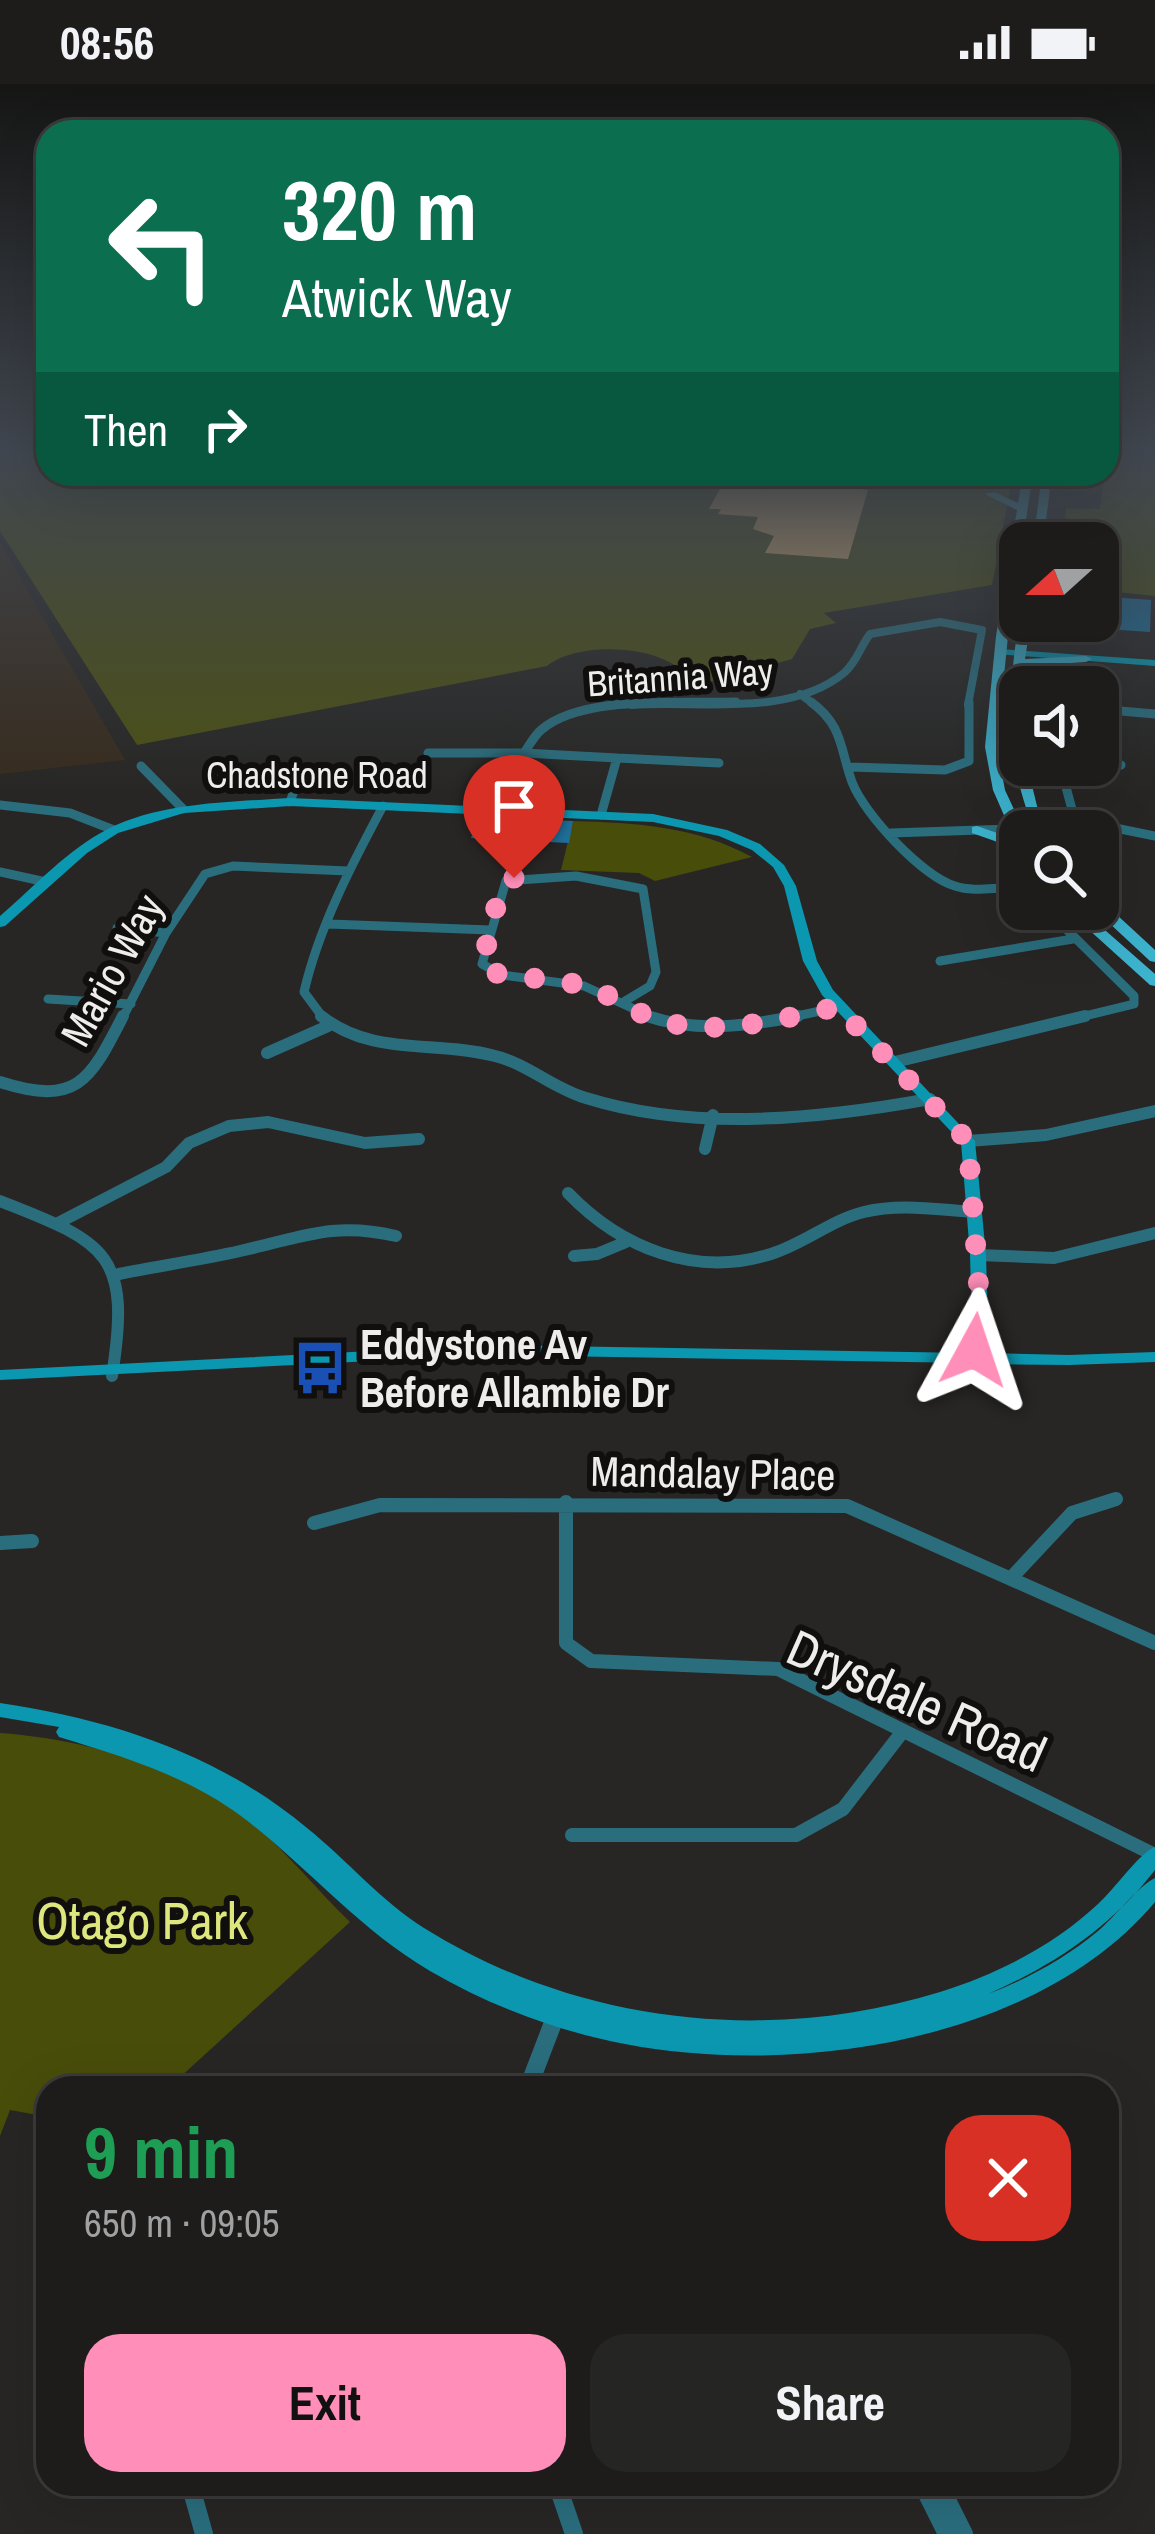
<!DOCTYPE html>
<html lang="en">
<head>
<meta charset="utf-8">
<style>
	:root { --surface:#1d1c1b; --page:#252524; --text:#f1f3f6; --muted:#a0a1a3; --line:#3b3a3a; --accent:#ff8eb9 }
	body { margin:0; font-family:"Archivo Narrow",sans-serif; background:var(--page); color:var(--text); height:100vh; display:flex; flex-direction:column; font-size:45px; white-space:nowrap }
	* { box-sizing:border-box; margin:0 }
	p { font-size:39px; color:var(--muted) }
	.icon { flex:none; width:66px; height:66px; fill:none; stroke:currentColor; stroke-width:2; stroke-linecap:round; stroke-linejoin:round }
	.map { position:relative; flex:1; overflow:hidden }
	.sheet { position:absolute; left:36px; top:1992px; width:1083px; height:420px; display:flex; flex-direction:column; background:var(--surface); border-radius:36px; box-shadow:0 12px 48px #0002,0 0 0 3px var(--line) }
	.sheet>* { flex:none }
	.hud { position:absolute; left:36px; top:36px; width:1083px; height:366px; border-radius:36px; box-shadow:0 12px 48px #0002,0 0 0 3px var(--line); background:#0b6e4f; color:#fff; overflow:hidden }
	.needle { width:78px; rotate:249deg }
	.buttons { position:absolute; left:999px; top:438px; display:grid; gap:24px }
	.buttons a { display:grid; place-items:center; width:120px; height:120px; border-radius:24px; background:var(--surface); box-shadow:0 12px 48px #0002,0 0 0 3px var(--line); font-size:60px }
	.pin { position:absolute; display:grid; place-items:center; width:102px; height:102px; color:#fff; margin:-123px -51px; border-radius:50% 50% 50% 0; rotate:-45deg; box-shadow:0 0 12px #0007 }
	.pin .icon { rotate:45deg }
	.me { position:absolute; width:132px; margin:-66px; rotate:5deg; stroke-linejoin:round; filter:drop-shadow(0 0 9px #0008) }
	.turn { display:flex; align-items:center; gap:42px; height:252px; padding:0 48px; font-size:54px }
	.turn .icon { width:156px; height:156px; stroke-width:2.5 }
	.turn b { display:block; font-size:84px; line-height:102px }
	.then { display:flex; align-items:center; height:114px; padding:0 48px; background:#0003; gap:24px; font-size:45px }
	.round { display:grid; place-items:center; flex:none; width:126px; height:126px; border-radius:36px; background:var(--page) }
	.headline { display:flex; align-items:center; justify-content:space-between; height:204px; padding:0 48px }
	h1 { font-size:72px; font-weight:700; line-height:90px; color:#1e9e55 }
	.button { display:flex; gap:24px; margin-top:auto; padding:24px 48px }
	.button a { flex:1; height:138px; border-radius:36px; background:var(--accent); color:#111; font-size:48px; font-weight:700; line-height:138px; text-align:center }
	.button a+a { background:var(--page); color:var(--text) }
	.status { display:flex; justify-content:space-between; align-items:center; height:84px; padding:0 60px; background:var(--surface); direction:ltr }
	.status svg { height:33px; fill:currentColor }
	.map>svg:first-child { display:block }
	.industrial { fill:#372b1d }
	.green { fill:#494d0a }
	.forest { fill:#4c5014 }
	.water { fill:#1f6f9a }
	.building { fill:#deb36e }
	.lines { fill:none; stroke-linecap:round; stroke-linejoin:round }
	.street-far4 { stroke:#2a6e7e; stroke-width:8 }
	.street-far3 { stroke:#2a6e7e; stroke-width:9 }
	.street-far2 { stroke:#2a6e7e; stroke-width:12 }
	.street-far1 { stroke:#2a6e7e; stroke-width:14 }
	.street { stroke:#2a6e7e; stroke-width:18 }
	.secondary { fill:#0b97b0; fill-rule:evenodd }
	.primary { fill:#3cb2cd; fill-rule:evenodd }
	.route { stroke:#ff8eb9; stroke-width:21; stroke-dasharray:0 37.8 }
	.labels { text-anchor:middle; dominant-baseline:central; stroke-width:12; stroke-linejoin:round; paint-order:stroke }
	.far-street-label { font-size:36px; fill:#eeedeb; stroke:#100f0e }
	.street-label { font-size:42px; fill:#eeedeb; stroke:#100f0e }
	.poi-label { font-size:42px; font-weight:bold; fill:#eeedeb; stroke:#100f0e; text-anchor:start }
	.near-street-label { font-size:51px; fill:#eeedeb; stroke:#100f0e }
	.near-park-label { font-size:51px; fill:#dde77d; stroke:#100f0e }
</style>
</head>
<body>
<div class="status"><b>08:56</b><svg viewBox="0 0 49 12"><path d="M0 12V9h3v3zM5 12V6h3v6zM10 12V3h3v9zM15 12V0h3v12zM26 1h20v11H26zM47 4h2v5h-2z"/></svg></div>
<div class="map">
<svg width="1155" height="2450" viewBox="0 0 1155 2450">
	<rect width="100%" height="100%" fill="#272624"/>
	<path class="industrial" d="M0 459 125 676 0 690Z"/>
	<path class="green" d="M573 737C637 739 695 742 752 773L655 797 639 789 561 786Z
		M0 1649C75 1654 176 1680 237 1726 278 1757 313 1802 350 1838L177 1996 160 2004H48V2033L10 2026 0 2052Z"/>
	<path class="forest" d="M0 370H48V390H1013L992 501 824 529 836 539 810 545 792 575 715 597 692 599C671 559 578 556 547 582L137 661 0 447Z
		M1107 370H1155V512L1098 506V459H1063L1066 424 1100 425Z"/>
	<path class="water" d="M1098 512 1151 516 1150 548 1077 543 1078 537H1098Z
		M478 732 573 737 569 759 471 754Z"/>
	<path class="building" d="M812 398 868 406 848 475 765 469 774 452 753 445 758 433 718 430 721 425H709L723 399 810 403Z"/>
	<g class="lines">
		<path class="street-far4" d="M800 610 815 621
			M611 621 615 593
			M632 621C698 616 789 634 844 589 857 578 860 563 870 550L940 538 982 546 968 621"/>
		<path class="street-far3" d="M811 618C843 641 840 665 852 698 864 730 922 792 955 802 975 809 999 802 1020 804
			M1098 625 1155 630
			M428 669H524
			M617 674 719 679
			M1098 679 1121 681
			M1060 681 1073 729 1086 738 1155 752
			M141 682 183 725
			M850 683 945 686 969 677V618
			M289 684 299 693 290 718
			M0 721 70 729 114 746
			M601 731 617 674 524 669C529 662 534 652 541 646 582 610 684 620 736 618
			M891 749 1041 744
			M0 788 46 798
			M1046 825 1134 912V920L1072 935
			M329 840 490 846
			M117 844 166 849
			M940 877 1073 855
			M48 915 131 920
			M625 917 650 902 656 888 643 805 576 792 506 797 482 880 502 891 584 902 656 935
			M122 935 166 849 205 790 233 782 348 787
			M324 935 304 908C319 843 352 780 383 722
			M783 935 839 923"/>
		<path class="street-far2" d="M321 932C373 973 434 956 495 972 528 980 554 1005 586 1014 695 1048 819 1035 930 1015
			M647 932C697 949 748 942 798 932
			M267 969 328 942
			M895 978 1085 932
			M0 998C78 1023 90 996 123 932
			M968 1057 1046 1051 1155 1027
			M705 1065 713 1031
			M568 1109C621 1164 695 1194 771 1170 804 1160 831 1136 864 1128 901 1119 939 1126 976 1128
			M0 1117C109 1159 131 1171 112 1292
			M58 1139 166 1083 189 1059 229 1042 268 1038 365 1059 419 1055
			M978 1171 1054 1174 1155 1149
			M574 1172 597 1170 626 1158
			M119 1190C159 1182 200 1176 240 1167 300 1154 332 1137 396 1152"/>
		<path class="street-far1" d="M566 1418V1559L591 1577 778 1585 1155 1771
			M314 1439 380 1421 847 1422 1155 1559
			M0 1459 32 1457
			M1013 1492 1072 1429 1116 1415
			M572 1751H796L843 1725 903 1647"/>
		<path class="street" d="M528 2004 556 1931
			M190 2400 204 2450
			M557 2400 574 2450
			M922 2400 947 2450
			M939 2400 964 2450"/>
		<path class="secondary" d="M1000 565 1155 576V582L996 570V566Z
			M290 714 653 730 727 746 760 760 784 781 796 802 817 877 833 906 975 1057 986 1171 988 1243 985 1269 1069 1271 1155 1268V1278L1069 1281 984 1280 981 1287H969L967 1279 489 1271 0 1296V1286L489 1261 968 1269 972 1243 970 1171 961 1058 822 911 803 877 784 802 773 783 752 766 719 752 653 738 290 722 184 729 118 749 87 769 5 842 0 843V832C34 803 68 765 108 745 161 718 232 718 290 714Z
			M0 1619C113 1636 218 1670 307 1744 347 1776 381 1817 424 1844 578 1940 768 1961 940 1908 998 1890 1054 1861 1098 1820 1114 1806 1139 1769 1155 1763V1786C1110 1844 1054 1881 988 1910 1027 1895 1066 1874 1098 1847 1115 1833 1138 1802 1155 1794V1818C1038 1958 795 1993 625 1960 557 1947 490 1922 430 1887 358 1845 306 1781 241 1732 185 1691 124 1673 59 1653L56 1648 59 1643 0 1633Z"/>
		<path class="primary" d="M1023 390H1033L1008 552 997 663 1005 706 1024 747H1020V756L1013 752 993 706 985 663 996 552 1017 426 985 410 994 408 1018 419Z
			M1042 390H1052L1043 459H1033Z
			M1019 537H1031L1025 575 1086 572 1092 575 1086 578 1024 582 1023 603H1020V681H1027L1037 722 1049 747H1035C1005 678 1007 610 1019 537Z
			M977 742 1020 757V766L972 749V743Z
			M1098 817 1103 818 1155 866V878L1150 877 1094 825H1098Z
			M1066 825H1081L1155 890V902L1150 901Z"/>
	</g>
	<linearGradient id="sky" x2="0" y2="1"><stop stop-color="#151514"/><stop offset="0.52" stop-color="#414750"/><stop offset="1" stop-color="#414750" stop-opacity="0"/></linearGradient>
	<rect width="1155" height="713" fill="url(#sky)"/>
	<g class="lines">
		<path class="route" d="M514 794 501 803 482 880 491 888C521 895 554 894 584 902 609 909 629 925 652 934 713 955 778 935 838 923L968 1057 979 1207 980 1244 974 1266"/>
	</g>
	<defs>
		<symbol id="bus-bare" viewBox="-9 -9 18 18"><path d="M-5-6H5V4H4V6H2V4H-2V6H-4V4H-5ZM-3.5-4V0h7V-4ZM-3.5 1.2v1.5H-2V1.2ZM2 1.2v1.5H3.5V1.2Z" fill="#1a4fb4" stroke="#100f0e" stroke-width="2.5" paint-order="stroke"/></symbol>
	</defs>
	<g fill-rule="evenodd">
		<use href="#bus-bare" x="282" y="1246" width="76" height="76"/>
	</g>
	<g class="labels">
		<g class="far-street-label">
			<text transform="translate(680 593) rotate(-4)">Britannia Way</text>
			<text x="317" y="691">Chadstone Road</text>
		</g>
		<g class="street-label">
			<text transform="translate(112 886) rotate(-61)">Mario Way</text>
			<text transform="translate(713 1389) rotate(1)">Mandalay Place</text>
		</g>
		<g class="poi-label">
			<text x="360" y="1260">Eddystone Av<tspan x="360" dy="48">Before Allambie Dr</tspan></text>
		</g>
		<g class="near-street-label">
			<text transform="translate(917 1616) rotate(24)">Drysdale Road</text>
		</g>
		<g class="near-park-label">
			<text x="142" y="1836">Otago Park</text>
		</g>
	</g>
</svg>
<div class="buttons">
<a><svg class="needle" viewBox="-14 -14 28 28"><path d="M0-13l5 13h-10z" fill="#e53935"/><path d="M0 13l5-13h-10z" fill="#a0a1a3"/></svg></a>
<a><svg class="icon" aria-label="sound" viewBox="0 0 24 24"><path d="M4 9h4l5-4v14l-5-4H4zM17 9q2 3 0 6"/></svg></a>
<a><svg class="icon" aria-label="search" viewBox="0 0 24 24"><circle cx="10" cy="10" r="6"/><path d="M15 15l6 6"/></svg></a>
</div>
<div class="pin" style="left:514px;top:794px;background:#d93025"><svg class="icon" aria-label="arrive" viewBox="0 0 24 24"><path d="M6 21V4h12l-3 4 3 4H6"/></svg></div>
<svg class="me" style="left:974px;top:1266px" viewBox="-20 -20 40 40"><path d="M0-17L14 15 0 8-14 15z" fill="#ff8eb9" stroke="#fff" stroke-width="4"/></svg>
<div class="hud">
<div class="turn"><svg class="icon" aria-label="left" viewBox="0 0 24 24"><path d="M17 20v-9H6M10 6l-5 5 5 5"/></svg><div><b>320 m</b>Atwick Way</div></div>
<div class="then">Then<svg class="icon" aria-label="right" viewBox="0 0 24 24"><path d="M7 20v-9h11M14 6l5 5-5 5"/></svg></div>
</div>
<section class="sheet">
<div class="headline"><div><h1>9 min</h1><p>650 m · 09:05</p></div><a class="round" style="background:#d93025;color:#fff"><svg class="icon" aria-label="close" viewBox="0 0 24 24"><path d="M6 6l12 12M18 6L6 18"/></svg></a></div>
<div class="button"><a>Exit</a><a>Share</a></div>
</section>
</div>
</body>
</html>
